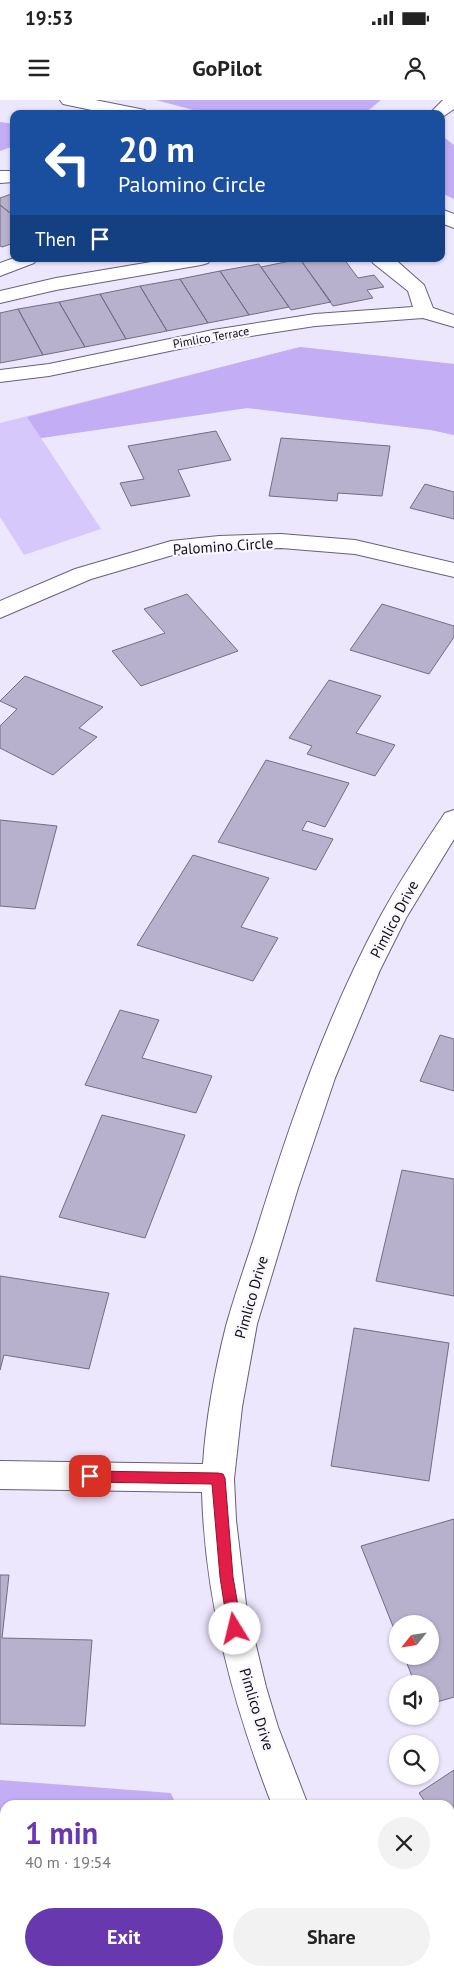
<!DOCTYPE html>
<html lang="en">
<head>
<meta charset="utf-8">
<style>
	:root { --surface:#fff; --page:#f2f2f2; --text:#222; --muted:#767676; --accent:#6838af }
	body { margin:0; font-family:"PT Sans",sans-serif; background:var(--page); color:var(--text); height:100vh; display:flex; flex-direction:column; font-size:19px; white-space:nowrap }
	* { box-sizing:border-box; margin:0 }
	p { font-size:16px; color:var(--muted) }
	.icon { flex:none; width:28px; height:28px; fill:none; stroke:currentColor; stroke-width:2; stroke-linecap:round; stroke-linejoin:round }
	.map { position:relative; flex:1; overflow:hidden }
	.details { position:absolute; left:0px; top:1700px; width:455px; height:176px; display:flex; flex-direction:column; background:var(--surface); border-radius:15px 15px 0 0; box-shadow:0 1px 4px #0004 }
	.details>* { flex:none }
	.guide { position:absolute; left:10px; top:10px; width:435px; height:152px; border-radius:10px; box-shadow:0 1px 4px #0004; background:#1a4fa0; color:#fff; overflow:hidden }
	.needle { width:32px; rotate:240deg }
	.buttons { position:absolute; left:389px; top:1515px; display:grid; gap:10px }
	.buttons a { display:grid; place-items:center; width:50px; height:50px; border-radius:50%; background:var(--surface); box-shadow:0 1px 4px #0004; font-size:25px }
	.pin { position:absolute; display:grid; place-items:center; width:42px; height:42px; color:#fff; margin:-21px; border-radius:10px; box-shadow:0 2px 8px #0006 }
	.me { position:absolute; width:55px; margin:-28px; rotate:351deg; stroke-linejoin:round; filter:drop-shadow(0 0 4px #0008) }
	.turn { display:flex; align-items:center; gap:18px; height:105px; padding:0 25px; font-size:22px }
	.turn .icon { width:65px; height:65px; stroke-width:2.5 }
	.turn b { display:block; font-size:35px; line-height:42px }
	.then { display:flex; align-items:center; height:48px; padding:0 25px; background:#0003; gap:10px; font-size:19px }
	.round { display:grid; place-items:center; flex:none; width:52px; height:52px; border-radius:26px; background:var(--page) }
	.head { display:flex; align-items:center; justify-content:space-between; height:85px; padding:0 25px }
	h1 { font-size:30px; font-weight:600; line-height:38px; color:var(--accent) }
	.cta { display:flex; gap:10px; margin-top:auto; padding:10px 25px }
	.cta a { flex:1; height:58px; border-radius:30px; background:var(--accent); color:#fff; font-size:20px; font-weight:600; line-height:58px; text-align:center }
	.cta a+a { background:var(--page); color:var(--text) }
	.status { display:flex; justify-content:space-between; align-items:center; height:35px; padding:0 25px; background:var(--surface); direction:ltr }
	.status svg { height:14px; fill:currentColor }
	header { display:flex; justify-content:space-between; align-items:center; height:65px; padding:0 25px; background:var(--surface); font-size:22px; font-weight:600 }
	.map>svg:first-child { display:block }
	.green { fill:#d6c8fb }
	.forest { fill:#c3aef6 }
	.building { fill:#b8b1cd; stroke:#736c85 }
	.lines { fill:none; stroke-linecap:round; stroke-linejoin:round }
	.minor-casing { stroke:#676079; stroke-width:2 }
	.minor { fill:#fff; fill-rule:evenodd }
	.route { fill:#e11d48; stroke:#92132f }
	.labels { text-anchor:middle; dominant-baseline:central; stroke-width:4.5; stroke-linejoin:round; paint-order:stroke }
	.far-street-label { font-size:12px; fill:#0f0c15; stroke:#f9f7fd }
	.street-label { font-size:15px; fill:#0f0c15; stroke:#f9f7fd }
</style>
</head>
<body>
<div class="status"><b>19:53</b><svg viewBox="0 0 49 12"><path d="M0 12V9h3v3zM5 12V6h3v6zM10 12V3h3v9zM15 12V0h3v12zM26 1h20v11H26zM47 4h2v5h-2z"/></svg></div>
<header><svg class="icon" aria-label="menu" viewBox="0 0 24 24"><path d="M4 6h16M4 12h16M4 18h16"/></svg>GoPilot<svg class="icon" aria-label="person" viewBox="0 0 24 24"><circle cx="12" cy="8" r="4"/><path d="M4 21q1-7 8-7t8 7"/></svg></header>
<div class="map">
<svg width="454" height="1876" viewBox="0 0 454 1876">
	<rect width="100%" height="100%" fill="#ede7fe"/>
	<path class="green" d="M300 247 454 264V335L431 330 247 308 41 338 101 429 24 455 0 417V323Z"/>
	<path class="forest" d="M156 0H381L364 14H208Z
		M0 22 14 24V46L0 51Z
		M441 35 454 45V99L441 93Z
		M300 247 454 264V335L431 330 247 308 41 338 27 317Z
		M0 1680 171 1693 176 1705H5V1871H76L68 1876H0Z"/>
	<path class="building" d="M14 93V116L0 105V98Z
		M0 105 14 116V143L2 147 0 146Z
		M300 159 331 202 291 210 261 167Z
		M321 159H344L358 178 374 175 384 187 367 190 373 198 333 206 302 162Z
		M259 164 261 167 289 207 249 215 220 171Z
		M220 171 249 215 208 223 180 179Z
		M180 179 208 223 167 231 140 186Z
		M140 186 167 231 126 239 100 194Z
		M100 194 126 239 85 247 59 202Z
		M59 202 85 247 43 255 18 209Z
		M18 209 43 255 0 263V213Z
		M216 331 231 360 178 370 190 396 131 406 120 383 144 379 128 346Z
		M281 338 390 346 382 396 338 393 337 401 269 396Z
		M425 384 454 392V419L410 408Z
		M187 494 238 551 141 586 112 551 165 533 144 509Z
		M382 504 454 526V537L429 574 350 550Z
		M25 576 103 607 79 628 97 637 53 675 0 648V626L17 609 0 601Z
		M329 580 381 596 356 633 395 645 375 676 307 654 312 646 289 638Z
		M266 660 349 683 325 727 307 721 302 730 333 739 316 770 218 742Z
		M0 720 57 726 35 809 0 806Z
		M193 755 269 778 241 827 278 838 253 881 137 845Z
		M120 910 159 920 142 958 212 976 196 1013 85 985Z
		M440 935 454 939V991L420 981Z
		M102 1015 185 1035 145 1138 59 1117Z
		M402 1070 454 1079V1196L376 1181Z
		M0 1176 109 1193 89 1269 4 1255 0 1270Z
		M354 1228 449 1243 429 1381 331 1366Z
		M454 1419V1597L430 1604V1584H415L404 1556H430V1524H398V1539L361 1446Z
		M0 1475H9L2 1538 92 1540 85 1626 0 1624Z
		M454 1670V1743L450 1737V1705H427L419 1693Z"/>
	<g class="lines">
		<defs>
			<path id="minor" d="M60 0H95L145 10 148 14H111L63 4Z
				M443 0H454V9L441 18V14H429Z
				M0 71H14V82L0 83Z
				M441 109 454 114V128L441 123Z
				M14 158V159H37L34 163 0 176V163Z
				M169 159H211L208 163 201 165 56 190 0 203V191L56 178Z
				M371 159H393L398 162 424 185 433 208 454 215V227L423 218 315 226 213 242 49 276 0 282V270L49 264 213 230 315 214 413 207 408 191 373 163Z
				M281 434 355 440 454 463V477L355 454 281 448 219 450 173 455 91 479 0 518V501L75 469 171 441 219 436Z
				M454 710V739L406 818 380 870 335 978 298 1088 257 1224 242 1307 234 1379 236 1420 246 1504 266 1587 278 1627 308 1705H272C233 1604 205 1501 202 1392L0 1389V1361L203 1364C206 1318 215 1270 226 1226 235 1194 246 1163 256 1132 289 1025 326 918 379 819 399 782 422 747 445 713Z
				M363 1871H402L404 1876H365Z"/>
		</defs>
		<use href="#minor" class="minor-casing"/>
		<use href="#minor" class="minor"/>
	</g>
	<path class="route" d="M90 1371 218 1373 223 1374 225 1378 233 1477 242 1529 240 1533 235 1535 230 1533 228 1529 220 1477 212 1384 90 1382 86 1381 84 1376 86 1372Z"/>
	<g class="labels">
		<g class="far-street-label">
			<text transform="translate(211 237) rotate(-10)">Pimlico Terrace</text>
		</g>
		<g class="street-label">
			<text transform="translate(223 446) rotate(-4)">Palomino Circle</text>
			<text transform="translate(394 819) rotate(-62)">Pimlico Drive</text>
			<text transform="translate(251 1197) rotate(-74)">Pimlico Drive</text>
			<text transform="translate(257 1609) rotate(73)">Pimlico Drive</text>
		</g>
	</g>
</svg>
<div class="buttons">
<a><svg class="needle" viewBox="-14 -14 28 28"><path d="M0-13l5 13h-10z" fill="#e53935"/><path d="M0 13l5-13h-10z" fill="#767676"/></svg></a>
<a><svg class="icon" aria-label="sound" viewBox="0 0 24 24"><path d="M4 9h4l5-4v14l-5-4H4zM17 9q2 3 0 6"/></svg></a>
<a><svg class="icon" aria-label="search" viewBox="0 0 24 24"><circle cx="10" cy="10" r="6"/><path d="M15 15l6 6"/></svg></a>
</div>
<div class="pin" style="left:90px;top:1376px;background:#d93025"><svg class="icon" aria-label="arrive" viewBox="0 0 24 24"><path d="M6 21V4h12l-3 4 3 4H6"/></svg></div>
<svg class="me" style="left:235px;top:1529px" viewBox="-20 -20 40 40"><circle r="19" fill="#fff"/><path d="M0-13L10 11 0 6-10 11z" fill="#e11d48"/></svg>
<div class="guide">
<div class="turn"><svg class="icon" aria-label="left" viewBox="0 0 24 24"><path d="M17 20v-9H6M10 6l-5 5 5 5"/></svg><div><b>20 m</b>Palomino Circle</div></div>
<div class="then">Then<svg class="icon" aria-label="arrive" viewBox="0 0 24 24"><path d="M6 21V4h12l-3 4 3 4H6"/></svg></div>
</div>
<section class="details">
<div class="head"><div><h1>1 min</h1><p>40 m · 19:54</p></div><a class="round"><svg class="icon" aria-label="close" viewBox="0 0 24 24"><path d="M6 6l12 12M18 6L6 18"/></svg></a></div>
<div class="cta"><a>Exit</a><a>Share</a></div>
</section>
</div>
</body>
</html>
